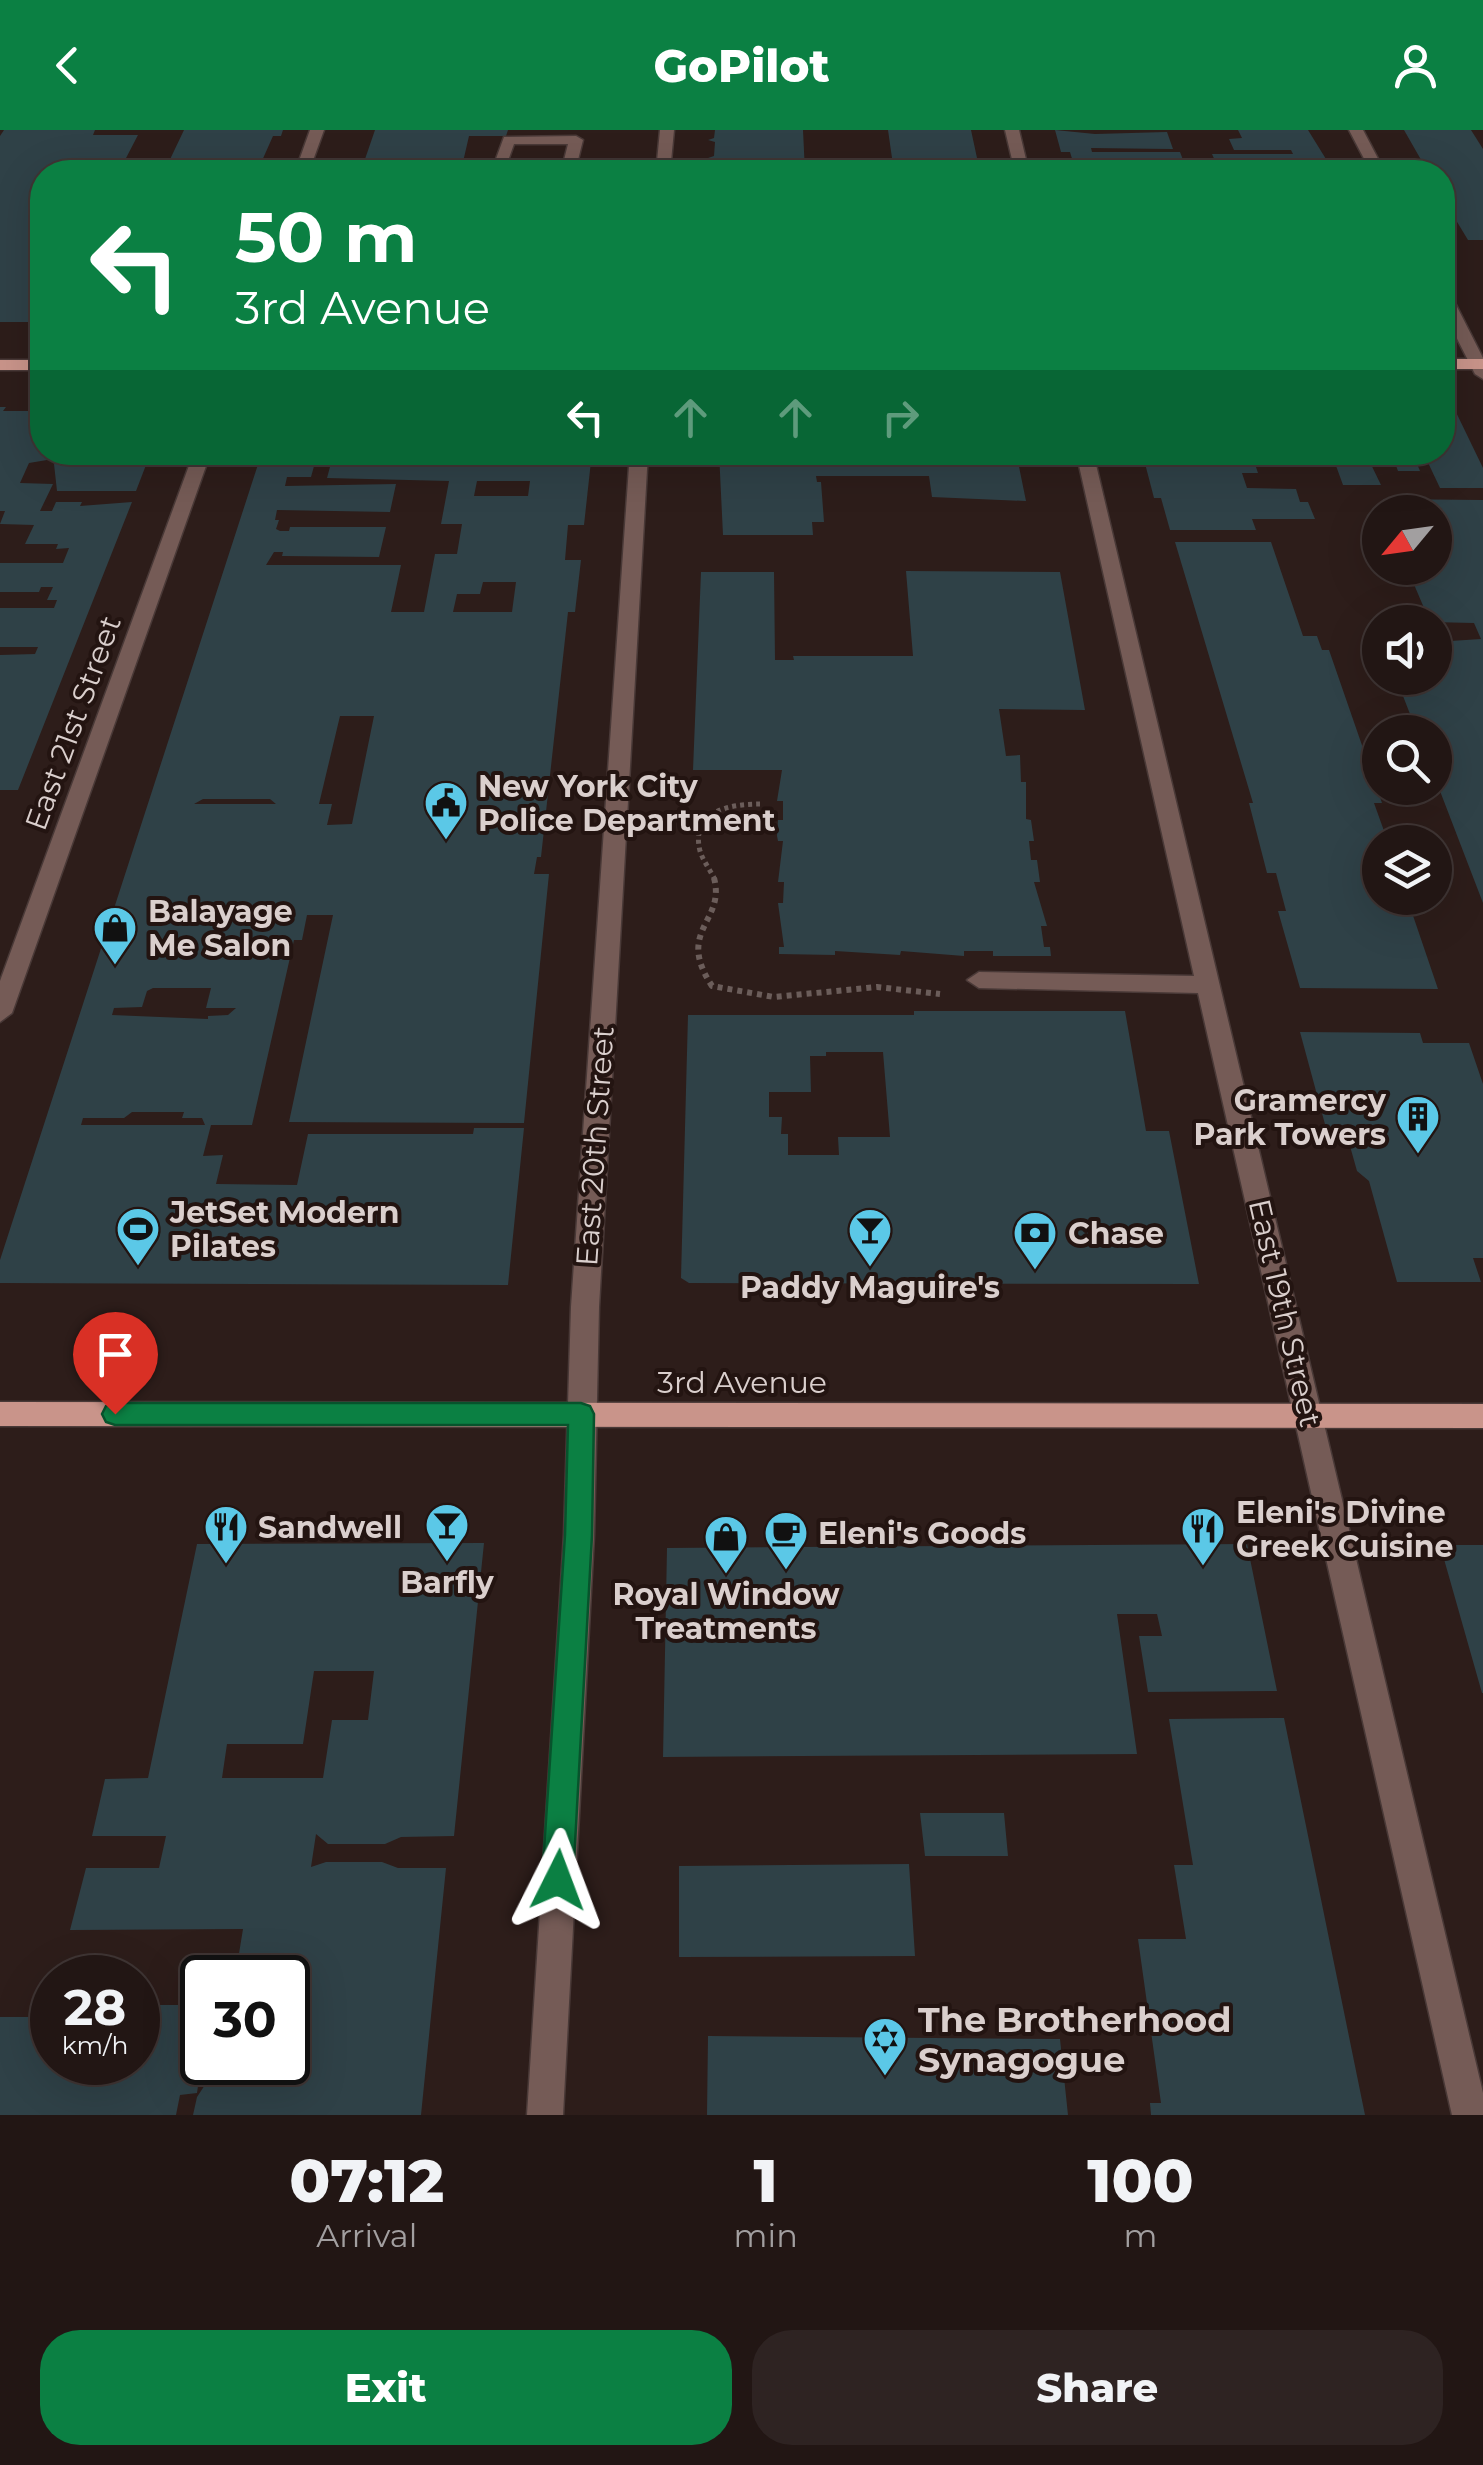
<!DOCTYPE html>
<html lang="en">
<head>
<meta charset="utf-8">
<style>
	:root { --surface:#221614; --page:#2e2322; --text:#f1f3f6; --muted:#a29fa0; --line:#3f3534; --accent:#0b8043 }
	body { margin:0; font-family:Montserrat,sans-serif; background:var(--page); color:var(--text); height:100vh; display:flex; flex-direction:column; font-size:38px; white-space:nowrap }
	* { box-sizing:border-box; margin:0 }
	p { font-size:32px; color:var(--muted) }
	.icon { flex:none; width:55px; height:55px; fill:none; stroke:currentColor; stroke-width:2; stroke-linecap:round; stroke-linejoin:round }
	.map { position:relative; height:1985px; overflow:hidden }
	.panel { display:flex; flex-direction:column; background:var(--surface); flex:1 }
	.panel>* { flex:none }
	.top-card { position:absolute; left:30px; top:30px; width:1425px; height:305px; border-radius:40px; box-shadow:0 10px 40px #0002,0 0 0 2px var(--line); background:#0b8043; color:#fff; overflow:hidden }
	.needle { width:65px; rotate:241deg }
	.fabs { position:absolute; left:1362px; top:365px; display:grid; gap:20px }
	.fabs a { display:grid; place-items:center; width:90px; height:90px; border-radius:50%; background:var(--surface); box-shadow:0 10px 40px #0002,0 0 0 2px var(--line); font-size:50px }
	.speed { position:absolute; left:30px; top:1825px; display:flex; gap:20px; font-size:50px; font-weight:700; text-align:center }
	.speed>* { display:grid; place-content:center; width:130px; height:130px; border-radius:50%; background:var(--surface); box-shadow:0 10px 40px #0002,0 0 0 2px var(--line); line-height:1 }
	.speed small { font-size:25px; font-weight:400 }
	.speed .limit { border:5px solid #111; border-radius:15px; background:#fff; color:#111 }
	.pin { position:absolute; display:grid; place-items:center; width:85px; height:85px; color:#fff; margin:-102px -42px; border-radius:50% 50% 50% 0; rotate:-45deg; box-shadow:0 0 10px #0007 }
	.pin .icon { rotate:45deg }
	.me { position:absolute; width:110px; margin:-55px; rotate:3deg; stroke-linejoin:round; filter:drop-shadow(0 0 8px #0008) }
	.turn { display:flex; align-items:center; gap:35px; height:210px; padding:0 40px; font-size:45px }
	.turn .icon { width:130px; height:130px; stroke-width:2.5 }
	.turn b { display:block; font-size:70px; line-height:85px }
	.lanes { display:flex; align-items:center; height:95px; padding:0 40px; background:#0003; justify-content:center; gap:50px; direction:ltr }
	.lanes .off { opacity:.35 }
	.eta { display:flex; justify-content:space-evenly; align-items:center; height:170px; text-align:center }
	.eta b { font-size:60px; font-weight:800; line-height:70px }
	.primary-button { display:flex; gap:20px; margin-top:auto; padding:20px 40px }
	.primary-button a { flex:1; height:115px; border-radius:40px; background:var(--accent); color:#fff; font-size:40px; font-weight:800; line-height:115px; text-align:center }
	.primary-button a+a { background:var(--page); color:var(--text) }
	header { display:flex; justify-content:space-between; align-items:center; height:130px; padding:0 40px; background:var(--accent); color:#fff; font-size:45px; font-weight:800 }
	.map>svg:first-child { display:block }
	.building { fill:#2f4147; fill-rule:evenodd }
	.lines { fill:none; stroke-linecap:round; stroke-linejoin:round }
	.minor-casing { stroke:#493937; stroke-width:3 }
	.major-casing { stroke:#493937; stroke-width:3 }
	.path-far1 { stroke:#6b5d5a; stroke-width:5; stroke-dasharray:4 4; stroke-linecap:butt }
	.path { stroke:#6b5d5a; stroke-width:6; stroke-dasharray:5 5; stroke-linecap:butt }
	.minor { fill:#755b56; fill-rule:evenodd }
	.major { fill:#c9948a; fill-rule:evenodd }
	.route { fill:#0b8043; stroke:#07532c; stroke-width:2.5 }
	.labels { text-anchor:middle; dominant-baseline:central; stroke-width:8; stroke-linejoin:round; paint-order:stroke }
	.street-label { font-size:30px; fill:#dacfcd; stroke:#231411 }
	.poi-label { font-size:30px; font-weight:bold; fill:#dacfcd; stroke:#231411; text-anchor:start }
	.near-poi-label { font-size:35px; font-weight:bold; fill:#dacfcd; stroke:#231411; text-anchor:start }
</style>
</head>
<body>
<header><svg class="icon" aria-label="back" viewBox="0 0 24 24"><path d="M15 5l-7 7 7 7"/></svg>GoPilot<svg class="icon" aria-label="person" viewBox="0 0 24 24"><circle cx="12" cy="8" r="4"/><path d="M4 21q1-7 8-7t8 7"/></svg></header>
<div class="map">
<svg width="1483" height="1985" viewBox="0 0 1483 1985">
	<rect width="100%" height="100%" fill="#2d1d1a"/>
	<path class="building" d="M4 0H95L93 5H138L125 30H97L90 42H42V151L37 161H42V192H0V6Z
		M184 0H283L281 6H273L257 42H164Z
		M375 0H508L506 6H469L463 32H364Z
		M715 0H803L805 42H714V30L708 28 714 26 715 12 708 10 714 8Z
		M888 0H971L980 42H894Z
		M1055 0 1095 4 1167 2 1173 19 1091 18 1092 22H1180L1185 35H1162L1165 42H1076L1070 22H1061Z
		M1238 0H1308L1334 42 1219 40 1212 24H1293L1291 20H1234L1229 9 1242 8Z
		M1404 0H1471L1483 19V110H1468L1442 67V42H1428Z
		M1442 276H1453L1483 338V358H1440L1423 322H1442Z
		M0 277H6L3 281H42V322H52L53 329 29 333 20 353 53 354 40 381H52L56 372H82L80 376 132 372 18 660H0V525L35 524 38 517H0V478H54L57 470H47L53 457H41L39 462H0V433H63L69 418 56 419 58 414H25L34 395 0 394 5 381H0Z
		M81 322H151L136 361H57L54 334H76Z
		M262 322H318L311 347H287L285 356 396 354 390 382 277 380 275 390H279L276 399 280 401H289L290 397H386L379 427 282 426 283 422H274L266 435H401L391 482H424L435 424H457L462 394H441L449 351 327 348 334 322H592L584 395H568L565 430H581L575 482H568L541 727H537L534 744H549L524 993 289 992 333 785H307L302 810H294L252 995H211L203 1026 223 1025 216 1054 297 1055 308 1004H473L474 998H524L508 1155 0 1153V1130ZM477 351H530L528 366H474ZM483 452H516L512 482H453L457 464H480ZM340 586H374L352 694 327 695 332 674H319ZM203 669H270L276 674H194ZM153 858H211L206 878H236L228 885 208 886V889L112 885 114 878 142 877 147 861ZM132 982H184L182 988H202L205 995H81L83 988H124Z
		M719 322H1016L1026 371 932 367 929 346H816L817 352H821L824 392H812L813 405H723Z
		M1142 322H1251L1258 343H1242L1247 358 1296 359 1300 372H1308L1315 389H1252L1256 400H1170L1161 368H1154Z
		M1331 322H1365L1381 355H1343Z
		M1391 322H1412L1420 341H1398Z
		M1383 369 1483 370V773L1435 648V602H1417L1396 548H1435V512L1481 509 1474 493 1430 492 1407 438H1435V382H1389Z
		M1175 412H1271L1303 506H1317L1322 520H1329L1382 673H1374L1388 712H1380V768H1407L1438 859 1300 858 1278 781H1286L1276 743H1267L1249 673H1253Z
		M906 441 1060 442 1085 580 999 579 1006 626 1020 625 1021 652H1026V689L1031 690 1034 711H1029L1031 730H1037L1040 752H1034L1047 796H1041L1044 817H1050L1051 826H993V821H964V826L901 821 900 825 835 821V825L779 824V817H784L778 773H783L784 752H778L783 711H778L777 706 778 690H783V671H777L782 640H693L701 442H774L775 530H794L793 526H913Z
		M914 881H1125L1146 1001H1169L1199 1154 689 1153 681 1148 688 885H914ZM826 922H883L890 1007H838L839 1025H788V1004H781L782 987H769V962H811L810 926H826Z
		M1300 902 1420 903 1423 913H1469L1483 954V1128H1473L1481 1152H1397L1369 1051 1357 1041 1348 1009H1329Z
		M484 1413 454 1706 401 1707 385 1714H328L316 1704 311 1737 326 1732H382L398 1738H446L421 1985H193L197 1967 220 1932H288V1848H235L243 1799 70 1800 86 1738H159L166 1706H92L105 1649 148 1648 197 1414ZM314 1541H374L368 1590H332L323 1648H222L227 1614H303Z
		M1247 1414 1277 1561 1148 1562 1139 1506H1162L1157 1484H1117L1137 1624 663 1627 667 1418Z
		M1440 1415H1483V1563H1482Z
		M1284 1588 1365 1985H1151L1150 1973H1161L1138 1809H1186L1174 1735H1193L1169 1589Z
		M920 1683H1004L1008 1726H925Z
		M909 1734 915 1826 679 1827V1736Z
		M138 1875H202V1929L197 1963 180 1965 176 1985H0V1887H52V1932H138Z
		M708 1906 1060 1909 1068 1985H707Z"/>
	<g class="lines">
		<defs>
			<path id="minor" d="M310 0H324L311 36 493 37 504 7 576 6 583 10 575 42H561L568 14H514L504 42H295Z
				M660 0H674L670 42H656Z
				M1005 0H1019L1029 42H1015Z
				M1349 0H1363L1385 42H1371Z
				M1442 159 1450 163 1483 228V249L1475 244 1442 179Z
				M194 322H211L12 883 0 892V851Z
				M630 322H648L599 1177 594 1405 563 1985H527L564 1405 571 1177Z
				M1076 322H1093L1483 1963V1985H1452L1198 863 979 858 967 850 979 842 1194 846Z"/>
			<path id="major" d="M1442 229H1483V239H1442Z
				M0 230H42V240H0Z
				M0 1272 1483 1274V1298L0 1296Z"/>
		</defs>
		<use href="#minor" class="minor-casing"/>
		<use href="#major" class="major-casing"/>
		<path class="path-far1" d="M715 750C711 741 703 731 700 721 690 681 730 674 760 674"/>
		<path class="path" d="M714 748C726 792 675 800 712 856L774 867 877 857 940 864"/>
		<use href="#minor" class="minor"/>
		<use href="#major" class="major"/>
	</g>
	<path class="route" d="M115 1273H581L590 1276 594 1284 592 1405 573 1750 568 1760 558 1765 547 1760 542 1750 565 1405 568 1295H115L106 1292 102 1284 106 1276Z"/>
	<defs>
		<symbol id="civic-pin" viewBox="-11 -11 22 30"><path d="M0 17L-7.5 6A9.5 9.5 0 1 1 7.5 6Z" fill="#5bc8e7" stroke="#231411"/><path d="M-.6-6.5H3V-4.5H.6V-3L4-1V1h2V6H-6V1h2V-1L-.6-3ZM-1.2 2.5V6h2.4V2.5Z" fill="#111"/></symbol>
		<symbol id="shop-pin" viewBox="-11 -11 22 30"><path d="M0 17L-7.5 6A9.5 9.5 0 1 1 7.5 6Z" fill="#5bc8e7" stroke="#231411"/><path d="M-5-2.5h2.3a2.7 3.5 0 0 1 5.4 0H5L5.5 6h-11ZM-1.5-2.5h3a1.5 2.3 0 0 0-3 0Z" fill="#111"/></symbol>
		<symbol id="building-pin" viewBox="-11 -11 22 30"><path d="M0 17L-7.5 6A9.5 9.5 0 1 1 7.5 6Z" fill="#5bc8e7" stroke="#231411"/><path d="M-4-6H4V6H1V3H-1V6H-4ZM-2.5-4.3h1.7v1.8h-1.7ZM.8-4.3h1.7v1.8H.8ZM-2.5-1h1.7V.8h-1.7ZM.8-1h1.7V.8H.8Z" fill="#111"/></symbol>
		<symbol id="stadium-pin" viewBox="-11 -11 22 30"><path d="M0 17L-7.5 6A9.5 9.5 0 1 1 7.5 6Z" fill="#5bc8e7" stroke="#231411"/><path d="M0-5a6.5 5 0 1 0 0 10a6.5 5 0 1 0 0-10ZM-3.5-1.8h7v3.6h-7Z" fill="#111"/></symbol>
		<symbol id="bar-pin" viewBox="-11 -11 22 30"><path d="M0 17L-7.5 6A9.5 9.5 0 1 1 7.5 6Z" fill="#5bc8e7" stroke="#231411"/><path d="M-6-5H6L.8 .8V4.5H3.5V6h-7V4.5H-.8V.8Z" fill="#111"/></symbol>
		<symbol id="bank-pin" viewBox="-11 -11 22 30"><path d="M0 17L-7.5 6A9.5 9.5 0 1 1 7.5 6Z" fill="#5bc8e7" stroke="#231411"/><path d="M-6-4H6V4H-6ZM0-2.3a2.3 2.3 0 1 0 0 4.6a2.3 2.3 0 1 0 0-4.6Z" fill="#111"/></symbol>
		<symbol id="restaurant-pin" viewBox="-11 -11 22 30"><path d="M0 17L-7.5 6A9.5 9.5 0 1 1 7.5 6Z" fill="#5bc8e7" stroke="#231411"/><path d="M-5-6h1v4h1v-4h1v4h1v-4h1v5L-1.5 .5V6h-2V.5L-5-1ZM5-6V6H3V1.5H1.5Q1.5-4 5-6Z" fill="#111"/></symbol>
		<symbol id="cafe-pin" viewBox="-11 -11 22 30"><path d="M0 17L-7.5 6A9.5 9.5 0 1 1 7.5 6Z" fill="#5bc8e7" stroke="#231411"/><path d="M-5.5-4.5H6V0H3Q3 3.5 0 3.5H-2.5Q-5.5 3.5-5.5 0ZM3-3.2v2h1.7v-2ZM-6 4.5H4V6H-6Z" fill="#111"/></symbol>
		<symbol id="synagogue-pin" viewBox="-11 -11 22 30"><path d="M0 17L-7.5 6A9.5 9.5 0 1 1 7.5 6Z" fill="#5bc8e7" stroke="#231411"/><path d="M0-6.5L5.6 3.2H-5.6ZM0 6.5L5.6-3.2H-5.6Z" fill="#111"/></symbol>
	</defs>
	<g fill-rule="evenodd">
		<use href="#civic-pin" x="421" y="648" width="50" height="68"/>
		<use href="#shop-pin" x="90" y="773" width="50" height="68"/>
		<use href="#building-pin" x="1393" y="962" width="50" height="68"/>
		<use href="#stadium-pin" x="113" y="1074" width="50" height="68"/>
		<use href="#bar-pin" x="845" y="1075" width="50" height="68"/>
		<use href="#bank-pin" x="1010" y="1078" width="50" height="68"/>
		<use href="#bar-pin" x="422" y="1370" width="50" height="68"/>
		<use href="#restaurant-pin" x="201" y="1372" width="50" height="68"/>
		<use href="#restaurant-pin" x="1178" y="1374" width="50" height="68"/>
		<use href="#cafe-pin" x="761" y="1378" width="50" height="68"/>
		<use href="#shop-pin" x="701" y="1382" width="50" height="68"/>
		<use href="#synagogue-pin" x="860" y="1884" width="50" height="68"/>
	</g>
	<g class="labels">
		<g class="street-label">
			<text transform="translate(73 593) rotate(-70)">East 21st Street</text>
			<text transform="translate(595 1016) rotate(-86)">East 20th Street</text>
			<text transform="translate(1285 1183) rotate(77)">East 19th Street</text>
			<text x="742" y="1252">3rd Avenue</text>
		</g>
		<g class="poi-label">
			<text x="478" y="656">New York City<tspan x="478" dy="34">Police Department</tspan></text>
			<text x="148" y="781">Balayage<tspan x="148" dy="34">Me Salon</tspan></text>
			<text x="1386" y="970" text-anchor="end">Gramercy<tspan x="1386" dy="34">Park Towers</tspan></text>
			<text x="170" y="1082">JetSet Modern<tspan x="170" dy="34">Pilates</tspan></text>
			<text x="1068" y="1103">Chase</text>
			<text x="870" y="1157" text-anchor="middle">Paddy Maguire's</text>
			<text x="1236" y="1382">Eleni's Divine<tspan x="1236" dy="34">Greek Cuisine</tspan></text>
			<text x="258" y="1397">Sandwell</text>
			<text x="818" y="1403">Eleni's Goods</text>
			<text x="447" y="1452" text-anchor="middle">Barfly</text>
			<text x="726" y="1464" text-anchor="middle">Royal Window<tspan x="726" dy="34">Treatments</tspan></text>
		</g>
		<g class="near-poi-label">
			<text x="918" y="1889">The Brotherhood<tspan x="918" dy="40">Synagogue</tspan></text>
		</g>
	</g>
</svg>
<div class="fabs">
<a><svg class="needle" viewBox="-14 -14 28 28"><path d="M0-13l5 13h-10z" fill="#e53935"/><path d="M0 13l5-13h-10z" fill="#a29fa0"/></svg></a>
<a><svg class="icon" aria-label="sound" viewBox="0 0 24 24"><path d="M4 9h4l5-4v14l-5-4H4zM17 9q2 3 0 6"/></svg></a>
<a><svg class="icon" aria-label="search" viewBox="0 0 24 24"><circle cx="10" cy="10" r="6"/><path d="M15 15l6 6"/></svg></a>
<a><svg class="icon" aria-label="layers" viewBox="0 0 24 24"><path d="M12 4l9 5-9 5-9-5zM3 14l9 5 9-5"/></svg></a>
</div>
<div class="speed"><div>28<small>km/h</small></div><div class="limit">30</div></div>
<div class="pin" style="left:115px;top:1284px;background:#d93025"><svg class="icon" aria-label="arrive" viewBox="0 0 24 24"><path d="M6 21V4h12l-3 4 3 4H6"/></svg></div>
<svg class="me" style="left:558px;top:1750px" viewBox="-20 -20 40 40"><path d="M0-17L14 15 0 8-14 15z" fill="#0b8043" stroke="#fff" stroke-width="4"/></svg>
<div class="top-card">
<div class="turn"><svg class="icon" aria-label="left" viewBox="0 0 24 24"><path d="M17 20v-9H6M10 6l-5 5 5 5"/></svg><div><b>50 m</b>3rd Avenue</div></div>
<div class="lanes"><svg class="icon" aria-label="left" viewBox="0 0 24 24"><path d="M17 20v-9H6M10 6l-5 5 5 5"/></svg><svg class="icon off" aria-label="ahead" viewBox="0 0 24 24"><path d="M12 20V5M6 11l6-6 6 6"/></svg><svg class="icon off" aria-label="ahead" viewBox="0 0 24 24"><path d="M12 20V5M6 11l6-6 6 6"/></svg><svg class="icon off" aria-label="right" viewBox="0 0 24 24"><path d="M7 20v-9h11M14 6l5 5-5 5"/></svg></div>
</div>
</div>
<section class="panel">
<div class="eta">
<div><b>07:12</b><p>Arrival</p></div>
<div><b>1</b><p>min</p></div>
<div><b>100</b><p>m</p></div>
</div>
<div class="primary-button"><a>Exit</a><a>Share</a></div>
</section>
</body>
</html>
